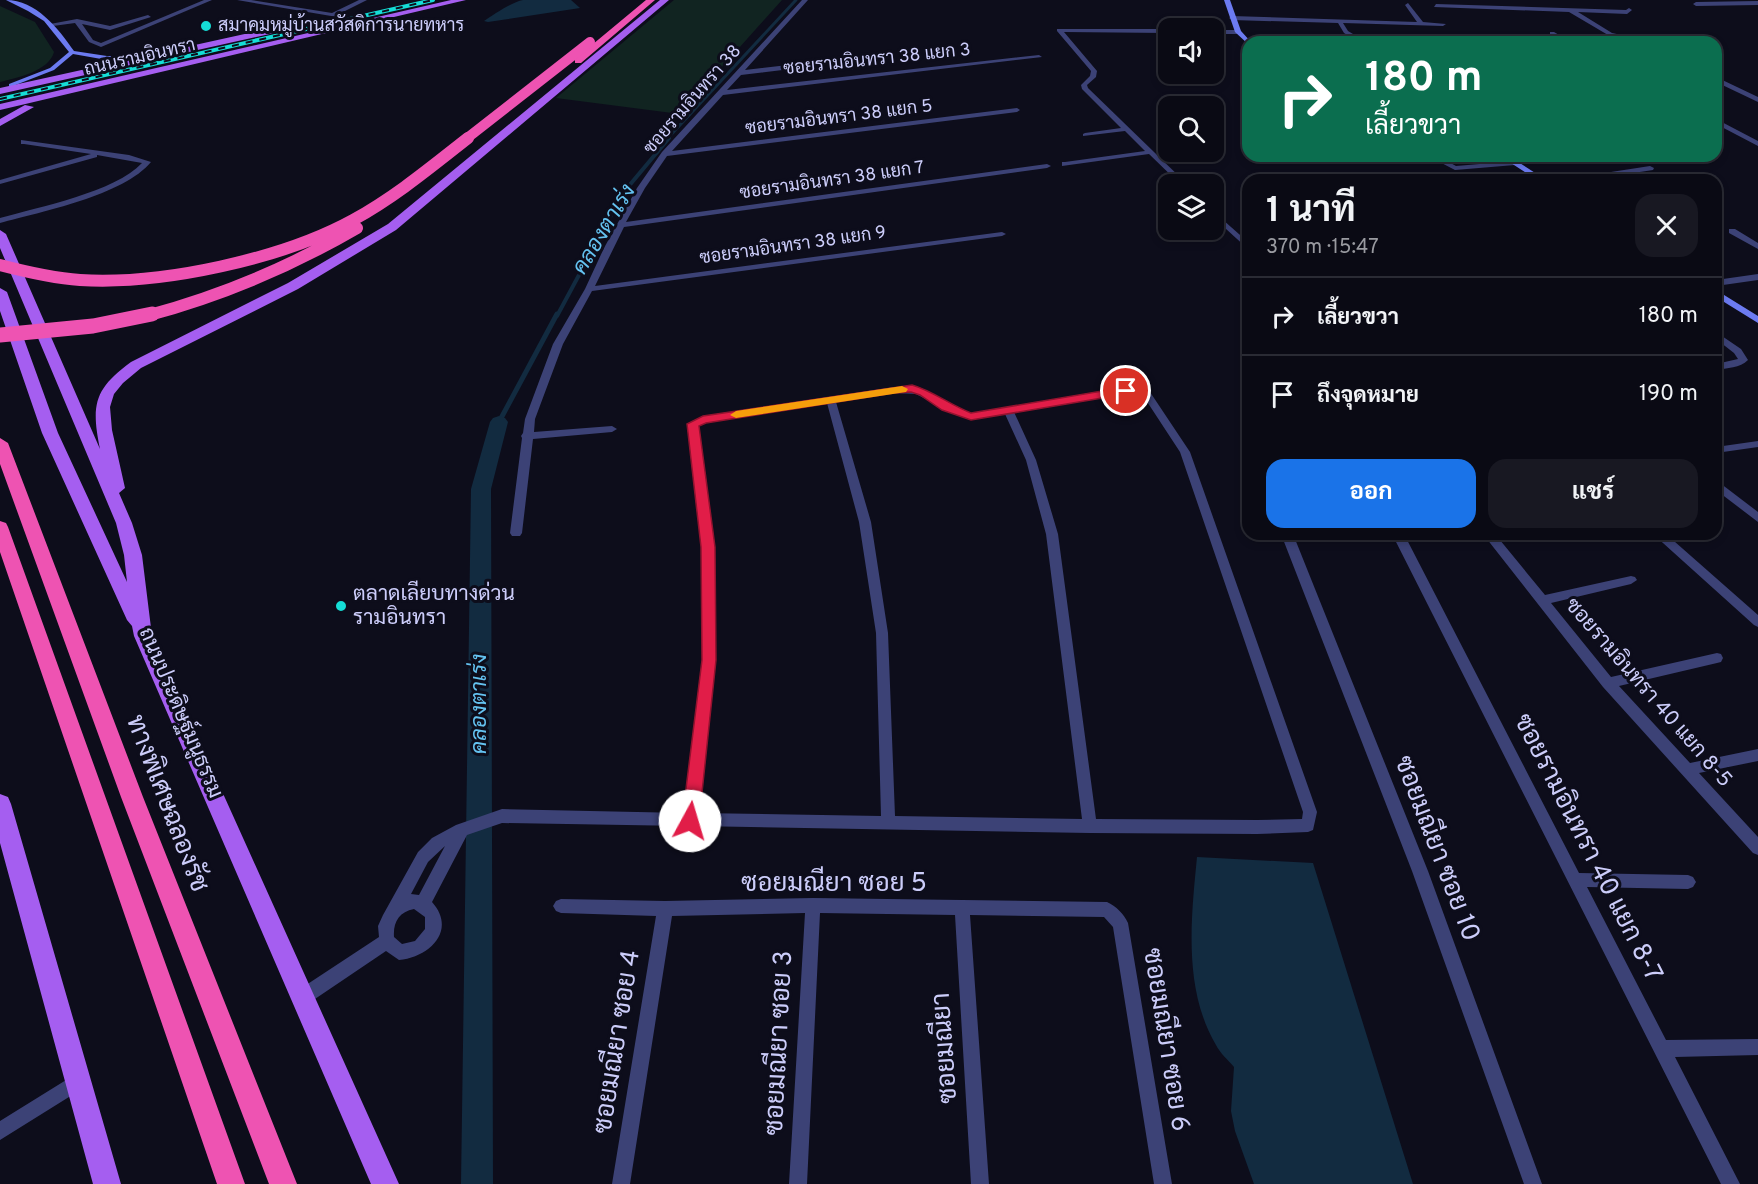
<!DOCTYPE html>
<html lang="th">
<head>
<meta charset="utf-8">
<style>
	:root { --surface:#0a0a14; --page:#181822; --text:#f1f3f6; --muted:#999aa0; --line:#2a2b34; --accent:#1a73e8 }
	body { margin:0; font-family:Overpass,Sarabun,sans-serif; background:var(--page); color:var(--text); height:100vh; display:flex; flex-direction:column; font-size:22px; white-space:nowrap }
	* { box-sizing:border-box; margin:0 }
	p { font-size:20px; color:var(--muted) }
	.icon { flex:none; width:33px; height:33px; fill:none; stroke:currentColor; stroke-width:2; stroke-linecap:round; stroke-linejoin:round }
	.map { position:relative; flex:1; overflow:hidden }
	.side { position:absolute; left:1242px; top:174px; width:480px; height:366px; display:flex; flex-direction:column; background:var(--surface); border-radius:18px; box-shadow:0 3px 9px #0003,0 0 0 2px var(--line) }
	.side>* { flex:none }
	.top-card { position:absolute; left:1242px; top:36px; width:480px; height:126px; border-radius:18px; box-shadow:0 3px 9px #0003,0 0 0 2px var(--line); background:#0b6e4f; color:#fff; overflow:hidden }
	.buttons { position:absolute; left:1158px; top:18px; display:grid; gap:12px }
	.buttons a { display:grid; place-items:center; width:66px; height:66px; border-radius:12px; background:var(--surface); box-shadow:0 3px 9px #0003,0 0 0 2px var(--line); font-size:30px }
	.pin { position:absolute; display:grid; place-items:center; width:51px; height:51px; color:#fff; margin:-26px; border:3px solid #fff; border-radius:50%; box-shadow:0 2px 6px #0007 }
	.me { position:absolute; width:66px; margin:-33px; rotate:6deg; stroke-linejoin:round; filter:drop-shadow(0 0 4px #0008) }
	.turn { display:flex; align-items:center; gap:21px; height:126px; padding:0 24px; font-size:27px }
	.turn .icon { width:78px; height:78px; stroke-width:2.5 }
	.turn b { display:block; font-size:42px; line-height:51px }
	.round { display:grid; place-items:center; flex:none; width:63px; height:63px; border-radius:18px; background:var(--page) }
	.overview { display:flex; align-items:center; justify-content:space-between; height:102px; padding:0 24px }
	h1 { font-size:36px; font-weight:700; line-height:45px }
	.button { display:flex; gap:12px; margin-top:auto; padding:12px 24px }
	.button a { flex:1; height:69px; border-radius:18px; background:var(--accent); color:#fff; font-size:24px; font-weight:700; line-height:69px; text-align:center }
	.button a+a { background:var(--page); color:var(--text) }
	ul { padding:0; list-style:none }
	li { display:flex; align-items:center; gap:18px; height:78px; padding:0 24px; border-top:2px solid var(--line) }
	li div { flex:1 }
	li b { display:block; font-size:22px }
	li em { font-style:normal }
	.map>svg:first-child { display:block }
	.green { fill:#112421 }
	.water { fill:#122b40 }
	.lines { fill:none; stroke-linecap:round; stroke-linejoin:round }
	.stream-far2 { stroke:#122b40; stroke-width:3 }
	.stream-far1 { stroke:#122b40; stroke-width:4 }
	.stream { stroke:#122b40; stroke-width:5 }
	.canal { fill:#122b40; fill-rule:evenodd }
	.street { fill:#3c4276; fill-rule:evenodd }
	.secondary { fill:#6c7bf1; fill-rule:evenodd }
	.primary { fill:#a55ef0; fill-rule:evenodd }
	.highway { fill:#ee53b2; fill-rule:evenodd }
	.rail-casing { stroke:#15ddd6; stroke-width:4 }
	.rail { stroke:#0d0d1b; stroke-width:2; stroke-dasharray:7; stroke-linecap:butt }
	.highway-bridge-far2 { stroke:#ee53b2; stroke-width:10 }
	.highway-bridge-far1 { stroke:#ee53b2; stroke-width:12 }
	.highway-bridge { stroke:#ee53b2; stroke-width:15 }
	.route { fill:#e11d48; stroke:#92132f; stroke-width:1.5 }
	.slow { fill:#f59e0b }
	.poi-dot { fill:#15ddd6; stroke:#0d0d1b; stroke-width:2 }
	.labels { text-anchor:middle; dominant-baseline:central; stroke-width:6; stroke-linejoin:round; paint-order:stroke }
	.far-poi-label { font-size:18px; fill:#cccdfa; stroke:#0d0d1b; text-anchor:start }
	.far-street-label { font-size:18px; fill:#cccdfa; stroke:#0d0d1b }
	.poi-label { font-size:21px; fill:#cccdfa; stroke:#0d0d1b; text-anchor:start }
	.street-label { font-size:21px; fill:#cccdfa; stroke:#0d0d1b }
	.water-label { font-size:22px; font-style:italic; fill:#64c2f0; stroke:#0d0d1b }
	.near-street-label { font-size:26px; fill:#cccdfa; stroke:#0d0d1b }
</style>
</head>
<body>
<div class="map">
<svg width="1758" height="1184" viewBox="0 0 1758 1184">
	<rect width="100%" height="100%" fill="#0d0d1b"/>
	<path class="green" d="M674 0H782L680 114 556 98Z
		M0 6 35 22 54 52C49 71 17 78 0 82Z"/>
	<path class="water" d="M523 0H571L580 8 488 22 484 21C494 14 512 2 523 0Z
		M1197 857 1313 863 1413 1184H1254L1235 1131 1231 1111 1234 1067C1228 1060 1220 1053 1216 1045 1183 989 1191 919 1197 857Z"/>
	<g class="lines">
		<path class="stream-far2" d="M667 139 796 0"/>
		<path class="stream-far1" d="M557 316 623 193 669 138"/>
		<path class="stream" d="M499 422 557 314"/>
		<path class="canal" d="M499 416 505 418 508 422 491 489 493 1184H461L471 489 490 422 493 418Z"/>
		<path class="street" d="M204 0H212L101 47 89 42 75 23 53 26 50 24 77 19 110 26 148 15 151 17 110 30 82 24 93 40 101 43Z
			M237 0H251L332 13 359 0H367L339 14 345 15 343 18Z
			M802 0H808L745 70 840 59 849 61 853 70H849L845 64 840 63 741 75 727 90 1039 55 1042 57 723 95 672 151 1017 108 1020 110 1017 112 667 156 645 188 626 222 1047 164 1051 166 1047 168 624 227 595 286 1002 232 1006 234 1002 236 592 291 563 344 535 419 534 432 612 426 617 429 612 432 533 439 522 533 520 536H512L510 533 522 438 521 436 523 433 525 419 553 344 585 289 604 248 637 188 662 152Z
			M1758 1V5L1696 6 1693 4 1696 2Z
			M1408 3 1423 22 1446 24 1443 26 1343 23 1348 31 1353 34H1461L1473 42H1466L1460 38H1352L1344 33 1338 23 1232 20 1229 18 1232 16 1417 22 1405 5Z
			M1436 4 1626 10 1629 8 1632 10 1627 14 1578 12 1612 33 1631 37 1628 39 1608 35 1569 12 1434 7Z
			M1057 29H1168V33L1064 32 1097 71 1096 77 1087 85 1088 88 1187 184H1180L1149 154 1062 166V162H1065L1145 151 1125 131 1083 136V134L1085 133 1121 128 1082 89 1081 85 1090 76 1091 71 1057 31Z
			M1214 30H1238L1241 32 1238 34H1214Z
			M1550 32H1554L1571 42H1564L1550 34Z
			M1335 34 1337 37 1289 42 1292 38Z
			M1716 77 1758 97V102L1716 82Z
			M1716 119 1758 141V146L1716 124Z
			M21 140 129 155 151 162C124 195 41 212 0 223V218C39 207 115 192 142 163L97 155V157L0 184V180L91 154 24 144H21Z
			M1428 156H1438L1456 166 1515 161 1519 163 1515 165 1455 170Z
			M1650 166 1654 168 1653 170 1587 180H1568L1572 178Z
			M1470 175 1492 180H1447Z
			M1214 212 1248 242V249L1214 218Z
			M1729 229H1735L1758 243V249L1729 233Z
			M1758 274V280L1716 286V280Z
			M1716 332 1741 349 1748 360C1740 368 1727 368 1716 370V364L1738 359 1734 353 1716 339Z
			M894 387C931 387 940 404 971 413L1126 388 1148 389 1190 452 1317 812 1313 830 1308 832 1257 834 1090 833 695 826 690 828 685 826 502 823 467 835 432 902C457 930 430 957 399 960L386 951 309 1003 303 1005 297 1003 295 997 297 991 379 937 378 926 383 915 418 852 432 838 456 825 502 809 684 813 703 660 702 547 688 424 703 416ZM894 393 916 394 956 415 971 419 1005 414 1026 460 1046 534 1082 819 895 816 888 633 871 522 836 402ZM1126 394H1142L1180 452 1303 812 1302 819 1257 820 1096 819 1058 534 1036 460 1014 412ZM827 403 859 522 876 633 881 816 698 813 715 660 714 547 698 425 705 422ZM445 846 419 895 411 894 428 862ZM414 909 425 917V929L415 941 402 944 394 937C393 922 399 912 414 909Z
			M1758 441V447L1716 453V447Z
			M1716 480 1758 512V522L1716 490Z
			M1281 534H1293L1428 871 1542 1184H1524L1412 871Z
			M1392 534H1404L1579 873 1688 875 1693 877 1696 882 1693 887 1688 889 1587 887 1666 1040 1758 1039V1055L1675 1057 1740 1184H1721Z
			M1483 534H1495L1545 595 1631 576 1635 577 1637 580 1631 584 1551 603 1611 677 1717 653 1721 654 1723 658 1721 662 1717 663 1619 686 1690 763 1758 749V761L1699 773 1758 837V855L1753 853 1603 687Z
			M1653 534H1666L1758 615V627L1754 625Z
			M813 898 1107 902C1116 906 1124 914 1128 923L1172 1184H1154L1113 927 1104 917 970 915 989 1184H971L955 915 820 913 807 1184H789L805 913 672 916 630 1184H612L656 916 561 913 556 911 553 906 556 901 561 899 665 901Z
			M79 1072 85 1075 88 1081 85 1087 0 1140V1121Z"/>
		<path class="secondary" d="M6 0C36 0 58 28 74 51L107 56H137L140 58 137 60H107L73 54 54 70 13 86H9V84L50 68 69 52 44 21 28 11Z
			M1224 0H1230L1241 31 1251 42H1248V44L1235 32Z
			M1500 156H1509L1546 180H1537Z
			M1716 290 1758 316V323L1716 297Z"/>
		<path class="primary" d="M451 0H466L0 110V104Z
			M660 0H669L396 230 298 289 141 368 123 383 114 394 110 407 112 430 125 488 119 493 132 523 142 555 152 636 399 1184H371L134 636 132 626 127 620 42 433 0 311V288L7 292 58 433 127 582 124 555 116 523 0 248V230L6 234 100 449C91 405 94 389 131 362L288 283 388 224Z
			M294 23 297 24V28L0 94V88Z
			M25 105 34 107 0 126V119Z
			M0 794 8 797 11 804 121 1184H93L0 843Z"/>
		<path class="highway" d="M646 0H655L581 63H575V59Z
			M0 438 8 443 143 797 297 1184H269L121 797 0 464Z
			M0 521 6 523 8 527 245 1184H217L0 552Z"/>
		<defs>
			<path id="rail" d="M0 99 433 0"/>
		</defs>
		<use href="#rail" class="rail-casing"/>
		<use href="#rail" class="rail"/>
		<path class="highway-bridge-far2" d="M466 139 590 42"/>
		<path class="highway-bridge-far1" d="M0 265C27 272 52 278 80 280 162 285 282 259 353 220 395 197 431 167 468 138
			M146 316C221 296 290 267 357 228"/>
		<path class="highway-bridge" d="M0 335 93 326 152 314"/>
	</g>
	<path class="route" d="M912 385C933 391 950 405 971 413L1126 387 1131 391 1126 394 971 420 942 410 920 395 911 392 894 393 706 423 699 426 715 547 716 660 699 821 696 826 690 828 684 826 682 821 702 660 701 547 687 424 703 416Z"/>
	<path class="slow" d="M902 386 908 389 906 392 736 418 730 415 736 411Z"/>
	<g class="poi-dot">
		<circle cx="206" cy="26" r="6"/>
		<circle cx="341" cy="606" r="6"/>
	</g>
	<g class="labels">
		<g class="far-poi-label">
			<text x="218" y="26">สมาคมหมู่บ้านสวัสดิการนายทหาร</text>
		</g>
		<g class="far-street-label">
			<text transform="translate(140 58) rotate(-13)">ถนนรามอินทรา</text>
			<text transform="translate(877 60) rotate(-6)">ซอยรามอินทรา 38 แยก 3</text>
			<text transform="translate(693 100) rotate(-49)">ซอยรามอินทรา 38</text>
			<text transform="translate(839 118) rotate(-7)">ซอยรามอินทรา 38 แยก 5</text>
			<text transform="translate(832 181) rotate(-8)">ซอยรามอินทรา 38 แยก 7</text>
			<text transform="translate(793 246) rotate(-8)">ซอยรามอินทรา 38 แยก 9</text>
		</g>
		<g class="poi-label">
			<text x="353" y="594">ตลาดเลียบทางด่วน<tspan x="353" dy="24">รามอินทรา</tspan></text>
		</g>
		<g class="street-label">
			<text transform="translate(1648 693) rotate(49)">ซอยรามอินทรา 40 แยก 8-5</text>
			<text transform="translate(180 713) rotate(67)">ถนนประดิษฐ์มนูธรรม</text>
		</g>
		<g class="water-label">
			<text transform="translate(605 230) rotate(-59)">คลองตาเร่ง</text>
			<text transform="translate(480 704) rotate(-90)">คลองตาเร่ง</text>
		</g>
		<g class="near-street-label">
			<text transform="translate(166 804) rotate(69)">ทางพิเศษฉลองรัช</text>
			<text transform="translate(1587 848) rotate(63)">ซอยรามอินทรา 40 แยก 8-7</text>
			<text transform="translate(1436 849) rotate(69)">ซอยมณียา ซอย 10</text>
			<text x="834" y="884">ซอยมณียา ซอย 5</text>
			<text transform="translate(1165 1040) rotate(81)">ซอยมณียา ซอย 6</text>
			<text transform="translate(618 1042) rotate(-81)">ซอยมณียา ซอย 4</text>
			<text transform="translate(780 1043) rotate(-87)">ซอยมณียา ซอย 3</text>
			<text transform="translate(946 1048) rotate(-94)">ซอยมณียา</text>
		</g>
	</g>
</svg>
<div class="buttons">
<a><svg class="icon" aria-label="sound" viewBox="0 0 24 24"><path d="M4 9h4l5-4v14l-5-4H4zM17 9q2 3 0 6"/></svg></a>
<a><svg class="icon" aria-label="search" viewBox="0 0 24 24"><circle cx="10" cy="10" r="6"/><path d="M15 15l6 6"/></svg></a>
<a><svg class="icon" aria-label="layers" viewBox="0 0 24 24"><path d="M12 4l9 5-9 5-9-5zM3 14l9 5 9-5"/></svg></a>
</div>
<div class="pin" style="left:1126px;top:391px;background:#d93025"><svg class="icon" aria-label="arrive" viewBox="0 0 24 24"><path d="M6 21V4h12l-3 4 3 4H6"/></svg></div>
<svg class="me" style="left:690px;top:821px" viewBox="-20 -20 40 40"><circle r="19" fill="#fff"/><path d="M0-13L10 11 0 6-10 11z" fill="#e11d48"/></svg>
<div class="top-card">
<div class="turn"><svg class="icon" aria-label="right" viewBox="0 0 24 24"><path d="M7 20v-9h11M14 6l5 5-5 5"/></svg><div><b>180 m</b>เลี้ยวขวา</div></div>
</div>
<section class="side">
<div class="overview"><div><h1>1 นาที</h1><p>370 m · 15:47</p></div><a class="round"><svg class="icon" aria-label="close" viewBox="0 0 24 24"><path d="M6 6l12 12M18 6L6 18"/></svg></a></div>
<ul>
<li><svg class="icon" aria-label="right" viewBox="0 0 24 24"><path d="M7 20v-9h11M14 6l5 5-5 5"/></svg><div><b>เลี้ยวขวา</b></div><em>180 m</em></li>
<li><svg class="icon" aria-label="arrive" viewBox="0 0 24 24"><path d="M6 21V4h12l-3 4 3 4H6"/></svg><div><b>ถึงจุดหมาย</b></div><em>190 m</em></li>
</ul>
<div class="button"><a>ออก</a><a>แชร์</a></div>
</section>
</div>
</body>
</html>
